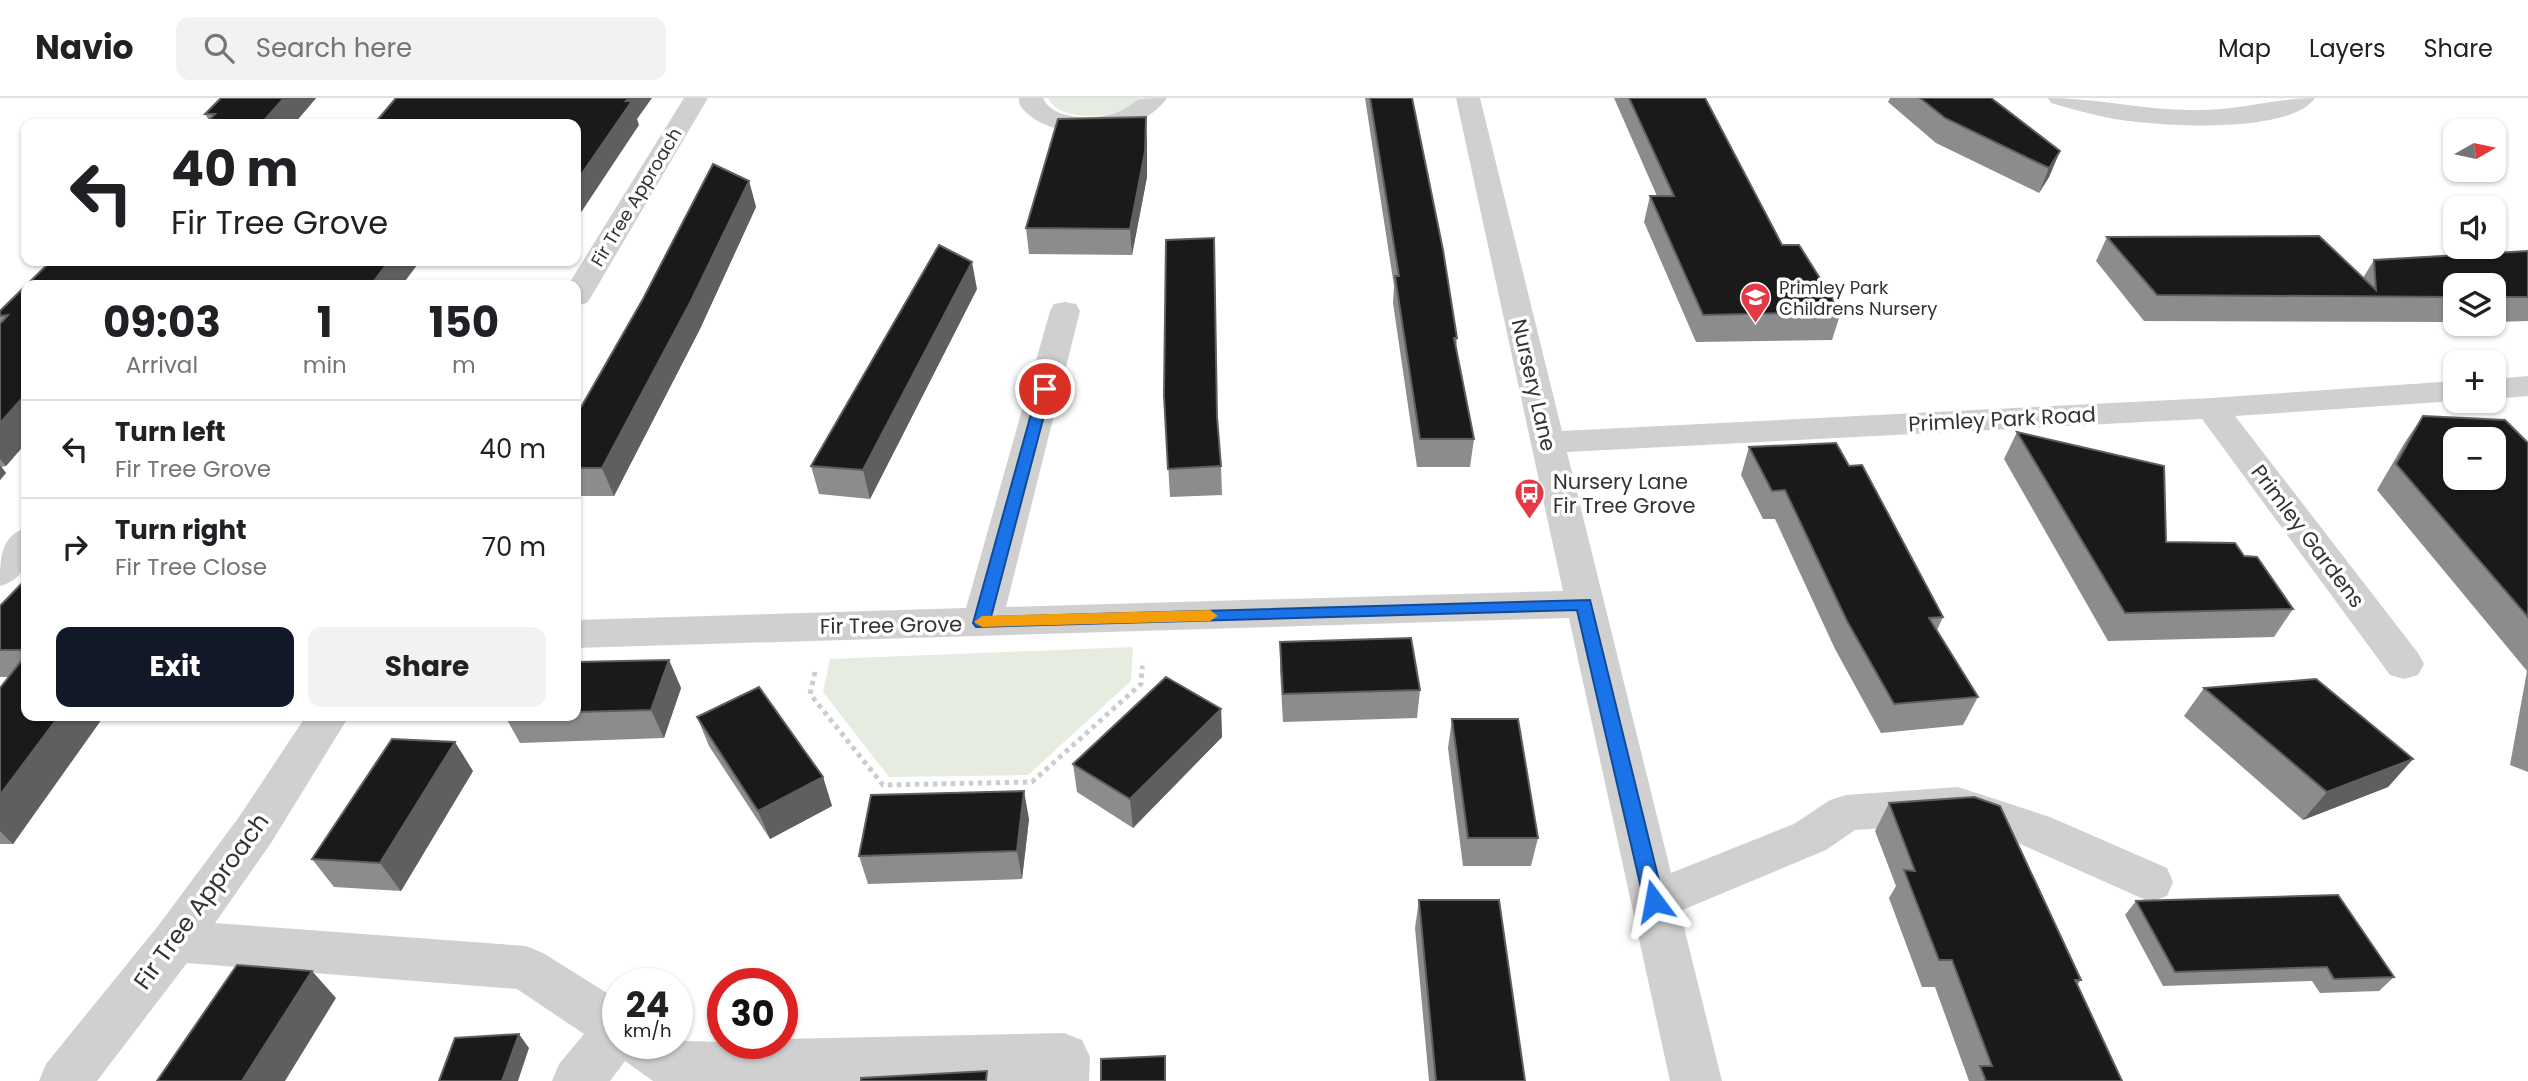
<!DOCTYPE html>
<html lang="en">
<head>
<meta charset="utf-8">
<style>
	:root { --surface:#fff; --page:#f2f2f2; --text:#202124; --muted:#757577; --line:#e0e0e0; --accent:#111827 }
	body { margin:0; font-family:Poppins,sans-serif; background:var(--page); color:var(--text); height:100vh; display:flex; flex-direction:column; font-size:26px; white-space:nowrap }
	* { box-sizing:border-box; margin:0 }
	p { font-size:23px; color:var(--muted) }
	.icon { flex:none; width:38px; height:38px; fill:none; stroke:currentColor; stroke-width:2; stroke-linecap:round; stroke-linejoin:round }
	.map { position:relative; flex:1; overflow:hidden }
	.sheet { position:absolute; left:21px; top:182px; width:560px; height:441px; display:flex; flex-direction:column; background:var(--surface); border-radius:14px; box-shadow:0 2px 5px #0004 }
	.sheet>* { flex:none }
	.top-card { position:absolute; left:21px; top:21px; width:560px; height:147px; border-radius:14px; box-shadow:0 2px 5px #0004; background:#fff; color:var(--text); overflow:hidden }
	.needle { width:46px; rotate:81deg }
	.tools { position:absolute; left:2443px; top:21px; display:grid; gap:14px }
	.tools a { display:grid; place-items:center; width:63px; height:63px; border-radius:14px; background:var(--surface); box-shadow:0 2px 5px #0004; font-size:35px }
	.speed { position:absolute; left:602px; top:870px; display:flex; gap:14px; font-size:35px; font-weight:700; text-align:center }
	.speed>* { display:grid; place-content:center; width:91px; height:91px; border-radius:50%; background:var(--surface); box-shadow:0 2px 5px #0004; line-height:1 }
	.speed small { font-size:18px; font-weight:400 }
	.speed .limit { border:10px solid #d22; background:#fff; color:#111 }
	.pin { position:absolute; display:grid; place-items:center; width:60px; height:60px; color:#fff; margin:-30px; border:4px solid #fff; border-radius:50%; box-shadow:0 2px 7px #0007 }
	.me { position:absolute; width:77px; margin:-38px; rotate:347deg; stroke-linejoin:round; filter:drop-shadow(0 0 5px #0008) }
	.turn { display:flex; align-items:center; gap:24px; height:147px; padding:0 35px; font-size:32px }
	.turn .icon { width:91px; height:91px; stroke-width:2.5 }
	.turn b { display:block; font-size:49px; line-height:60px }
	.eta { display:flex; justify-content:space-evenly; align-items:center; height:119px; text-align:center }
	.eta b { font-size:42px; font-weight:700; line-height:49px }
	.primary-button { display:flex; gap:14px; margin-top:auto; padding:14px 35px }
	.primary-button a { flex:1; height:80px; border-radius:14px; background:var(--accent); color:#fff; font-size:28px; font-weight:700; line-height:80px; text-align:center }
	.primary-button a+a { background:var(--page); color:var(--text) }
	ul { padding:0; list-style:none }
	li { display:flex; align-items:center; gap:21px; height:98px; padding:0 35px; border-top:2px solid var(--line) }
	li div { flex:1 }
	li b { display:block; font-size:26px }
	li em { font-style:normal }
	header { display:flex; align-items:center; gap:42px; box-sizing:border-box; height:98px; padding:0 35px; background:var(--surface); border-bottom:2px solid var(--line) }
	header strong { font-size:33px }
	nav { display:flex; gap:38px; margin-inline-start:auto; font-size:24px }
	.search { width:490px; height:63px; background:var(--page); display:flex; align-items:center; gap:18px; box-sizing:border-box; padding:0 24px; border-radius:14px; color:var(--muted); font-size:26px }
	.map>svg:first-child { display:block }
	.green { fill:#e6ecdf }
	.lines { fill:none; stroke-linecap:round; stroke-linejoin:round }
	.path-far1 { stroke:#cdcdcd; stroke-width:4.5; stroke-dasharray:3.5 3.5; stroke-linecap:butt }
	.path { stroke:#cdcdcd; stroke-width:5; stroke-dasharray:4.5 4.5; stroke-linecap:butt }
	.minor { fill:#d0d0d0; fill-rule:evenodd }
	.wall { fill:#8c8c8c }
	.shaded-wall { fill:#5f5f5f }
	.building { fill:#1a1a1a; stroke:#5f5f5f; stroke-width:2; fill-rule:evenodd }
	.route { fill:#1a73e8; stroke:#114b97; stroke-width:2 }
	.slow { fill:#f59e0b }
	.labels { text-anchor:middle; dominant-baseline:central; stroke-width:7; stroke-linejoin:round; paint-order:stroke }
	.far-street-label { font-size:18px; fill:#333; stroke:#fff }
	.far-poi-label { font-size:18px; fill:#333; stroke:#fff; text-anchor:start }
	.street-label { font-size:21px; fill:#333; stroke:#fff }
	.poi-label { font-size:21px; fill:#333; stroke:#fff; text-anchor:start }
	.near-street-label { font-size:24px; fill:#333; stroke:#fff }
</style>
</head>
<body>
<header>
<strong>Navio</strong>
<div class="search"><svg class="icon" aria-label="search" viewBox="0 0 24 24"><circle cx="10" cy="10" r="6"/><path d="M15 15l6 6"/></svg>Search here</div>
<nav><a>Map</a><a>Layers</a><a>Share</a></nav>
</header>
<div class="map">
<svg width="2528" height="983" viewBox="0 0 2528 983">
	<rect width="100%" height="100%" fill="#fff"/>
	<path class="green" d="M1048 0H1140C1124 21 1060 27 1048 0Z
		M1133 549 1131 583 1028 677 889 679 823 594 830 561Z"/>
	<g class="lines">
		<path class="path-far1" d="M1142 571 1143 564"/>
		<path class="path" d="M815 574 810 596 883 687 1032 684 1141 586 1142 570"/>
		<path class="minor" d="M684 0H708L591 199 587 205 576 208V187H568Z
			M1019 0H1043C1053 24 1100 22 1120 13 1127 10 1133 5 1139 1 1146 0 1160 0 1167 0 1142 37 1063 46 1029 17 1023 11 1018 8 1019 0Z
			M1456 0H1480L1562 333 2211 300 2455 283V303L2235 318 2418 555 2424 566 2418 577 2404 581 2390 577 2202 321 1567 354 1671 775 1794 726 1830 702 1846 697 1958 689 2050 719 2167 770 2173 784 2167 798 2150 804 2018 745 1958 725 1855 732 1826 752 1680 813 1722 983H1670L1569 520 576 550V522L966 510 1050 213 1054 206 1065 204 1076 206 1080 213 1006 509 1563 493Z
			M2048 0C2098 0 2147 13 2198 12 2240 12 2276 0 2315 0 2289 38 2151 28 2109 20 2090 16 2071 11 2051 5Z
			M2528 278V298L2494 301V281Z
			M26 430C27 456 31 479 0 488 0 461 0 438 26 430Z
			M306 618H349L271 745 215 825 526 848 543 855 618 902V945H677V940L682 943 782 945V941L1064 935 1082 942 1090 959 1089 983H653L625 963 610 983H552L559 966 584 936 517 891 187 865 97 983H39L46 966 158 828 239 719Z"/>
	</g>
	<path class="wall" d="M221 0H316L294 26H205L209 22 205 16Z
		M1365 0H1412L1457 240 1456 251 1474 341 1470 369H1417L1393 205 1394 188Z
		M1614 0H1705L1782 147 1841 214 1832 242 1696 244 1644 124 1650 98H1657Z
		M1890 0H1991L2060 53 2049 79 2039 95 1936 45 1888 4Z
		M1147 44V79L1132 157 1029 156 1026 130Z
		M749 83 756 109 700 231 614 398H576V318Z
		M2107 139 2363 180 2374 162 2528 153V223L2494 224V187H2455V224L2144 223 2096 163Z
		M51 163H420L402 187H26V345L6 368 1 369 6 375 0 382V213Z
		M977 191 870 401 819 396 811 368Z
		M1164 297 1217 323 1221 368 1222 397 1170 399Z
		M2423 318 2528 345V674L2510 667 2527 573 2377 392 2405 344Z
		M2017 334 2166 444 2244 458 2293 511 2274 539 2108 543 2004 361Z
		M1749 349 1849 368 1943 519 1937 532 1978 599 1963 627 1881 635 1835 551 1775 421H1763L1741 377Z
		M26 481V618H104L13 746H0V590L8 579H0V508Z
		M1280 544 1420 592 1417 620 1283 624 1280 572Z
		M669 562 681 590 664 640 520 645 505 618H576V564Z
		M2204 590 2413 661 2388 689 2303 722 2184 618Z
		M1221 611 1222 639 1133 730 1077 694 1073 666Z
		M697 619 823 679 832 708 770 741 709 648Z
		M1452 621 1538 740 1531 768H1463L1448 650Z
		M473 673 401 793 334 789 312 761Z
		M1889 705 2081 882 2077 887 2122 983H1969L1935 889H1922L1889 800 1896 788 1875 733Z
		M1029 721 1022 781 868 786 859 758Z
		M1419 802 1525 983H1429L1415 830Z
		M2136 803 2394 879 2379 893 2320 895 2312 883 2163 888 2125 817Z"/>
	<path class="shaded-wall" d="M284 0H316L294 26H261Z
		M629 0H652L637 21 639 27 576 122V84Z
		M1146 19 1147 44V79L1132 157 1130 131Z
		M2060 53 2049 79 2039 95 2049 70Z
		M749 83 756 109 700 231 614 398 602 370Z
		M389 163H420L402 187H371Z
		M972 164 977 191 870 401 863 372Z
		M26 296V345L6 368 0 361V325Z
		M0 367 6 375 0 382Z
		M669 562 681 590 664 640 651 612Z
		M1221 611 1222 639 1133 730 1130 701Z
		M59 618H104L13 746 0 733V697Z
		M455 644 473 673 401 793 380 765Z
		M2413 661 2388 689 2303 722 2327 694Z
		M823 679 832 708 770 741 758 713Z
		M1024 693 1029 721 1022 781 1017 753Z
		M312 873 336 900 285 983H242Z
		M519 936 529 950 518 983H502Z"/>
	<path class="building" d="M221 0H284L261 26H205L215 16H205Z
		M396 0H629L626 3H632L576 84V26H374Z
		M1370 0H1412L1443 152 1457 240H1454L1474 341H1420L1395 178H1399Z
		M1629 0H1705L1782 147H1799L1841 214 1703 217 1650 98H1674Z
		M1920 0H1991L2060 53 2049 70 1945 20Z
		M1146 19 1145 54 1130 131 1026 130 1058 21Z
		M713 66 749 83 691 203 602 370H576V318L643 201Z
		M2319 138 2376 192 2374 162 2528 153V199H2494V187H2455V199L2157 197 2107 139Z
		M1214 140 1217 319 1221 368 1168 371 1164 297 1166 142Z
		M939 147 972 164 863 372 811 368Z
		M51 163H170L172 164 202 163H389L371 187H26V296L0 325V226L8 217 0 218V213Z
		M2423 318 2505 322 2528 345V519L2396 366ZM2455 341H2494V380H2455Z
		M2017 334 2164 368 2166 444 2235 445 2244 458 2257 459 2293 511 2125 515Z
		M1836 345 1849 368 1862 367 1943 519 1929 520 1978 599 1894 606 1847 523 1785 392 1772 393 1749 349Z
		M26 481V552H0V508Z
		M1411 540 1420 592 1283 596 1280 544Z
		M26 557V618H59L0 697V590Z
		M669 562 651 612 576 614V564Z
		M1166 579 1221 611 1130 701 1073 666Z
		M2316 581 2413 661 2327 694 2204 590Z
		M759 589 823 679 758 713 697 619Z
		M1452 621H1518L1538 740H1468Z
		M392 641 455 644 380 765 312 761Z
		M1024 693 1017 753 859 758 871 697Z
		M1974 699 2000 708 2081 882H2075L2122 983H1986L1980 968H1992L1952 862H1939L1904 772 1915 773 1889 705Z
		M2338 797 2394 879 2334 881 2327 869 2175 874 2136 803Z
		M1419 802H1499L1525 983H1436Z
		M237 867 312 873 242 983H157Z
		M519 936 502 983H439L455 940Z
		M1165 958V983H1101V961Z
		M987 973 986 983H861V980Z"/>
	<path class="route" d="M1045 287 1051 291 991 519 1590 502 1664 803 1661 809 1654 811 1647 809 1644 803 1577 512 976 529 973 525 1038 291Z"/>
	<path class="slow" d="M1210 512 1218 518 1210 523 982 529 974 524 982 518Z"/>
	<defs>
		<symbol id="school-pin" viewBox="-11 -11 22 30"><path d="M0 17L-7.5 6A9.5 9.5 0 1 1 7.5 6Z" fill="#e63946" stroke="#fff"/><path d="M0-5L7-2L0 1L-7-2ZM-4 1L0 2.5L4 1V4Q0 6-4 4Z" fill="#fff"/></symbol>
		<symbol id="bus-pin" viewBox="-11 -11 22 30"><path d="M0 17L-7.5 6A9.5 9.5 0 1 1 7.5 6Z" fill="#e63946" stroke="#fff"/><path d="M-5-6H5V4H4V6H2V4H-2V6H-4V4H-5ZM-3.5-4V0h7V-4ZM-3.5 1.2v1.5H-2V1.2ZM2 1.2v1.5H3.5V1.2Z" fill="#fff"/></symbol>
	</defs>
	<g fill-rule="evenodd">
		<use href="#school-pin" x="1738" y="182" width="35" height="47"/>
		<use href="#bus-pin" x="1512" y="378" width="35" height="47"/>
	</g>
	<g class="labels">
		<g class="far-street-label">
			<text transform="translate(636 99) rotate(-59)">Fir Tree Approach</text>
		</g>
		<g class="far-poi-label">
			<text x="1779" y="189">Primley Park<tspan x="1779" dy="21">Childrens Nursery</tspan></text>
		</g>
		<g class="street-label">
			<text transform="translate(1534 287) rotate(77)">Nursery Lane</text>
			<text transform="translate(2002 321) rotate(-3)">Primley Park Road</text>
			<text transform="translate(2308 438) rotate(53)">Primley Gardens</text>
			<text transform="translate(891 527) rotate(-1)">Fir Tree Grove</text>
		</g>
		<g class="poi-label">
			<text x="1553" y="383">Nursery Lane<tspan x="1553" dy="24">Fir Tree Grove</tspan></text>
		</g>
		<g class="near-street-label">
			<text transform="translate(201 803) rotate(-54)">Fir Tree Approach</text>
		</g>
	</g>
</svg>
<div class="tools">
<a><svg class="needle" viewBox="-14 -14 28 28"><path d="M0-13l5 13h-10z" fill="#e53935"/><path d="M0 13l5-13h-10z" fill="#757577"/></svg></a>
<a><svg class="icon" aria-label="sound" viewBox="0 0 24 24"><path d="M4 9h4l5-4v14l-5-4H4zM17 9q2 3 0 6"/></svg></a>
<a><svg class="icon" aria-label="layers" viewBox="0 0 24 24"><path d="M12 4l9 5-9 5-9-5zM3 14l9 5 9-5"/></svg></a>
<a>+</a>
<a>−</a>
</div>
<div class="speed"><div>24<small>km/h</small></div><div class="limit">30</div></div>
<div class="pin" style="left:1045px;top:291px;background:#d93025"><svg class="icon" aria-label="arrive" viewBox="0 0 24 24"><path d="M6 21V4h12l-3 4 3 4H6"/></svg></div>
<svg class="me" style="left:1654px;top:803px" viewBox="-20 -20 40 40"><path d="M0-17L14 15 0 8-14 15z" fill="#1a73e8" stroke="#fff" stroke-width="4"/></svg>
<div class="top-card">
<div class="turn"><svg class="icon" aria-label="left" viewBox="0 0 24 24"><path d="M17 20v-9H6M10 6l-5 5 5 5"/></svg><div><b>40 m</b>Fir Tree Grove</div></div>
</div>
<section class="sheet">
<div class="eta">
<div><b>09:03</b><p>Arrival</p></div>
<div><b>1</b><p>min</p></div>
<div><b>150</b><p>m</p></div>
</div>
<ul>
<li><svg class="icon" aria-label="left" viewBox="0 0 24 24"><path d="M17 20v-9H6M10 6l-5 5 5 5"/></svg><div><b>Turn left</b><p>Fir Tree Grove</p></div><em>40 m</em></li>
<li><svg class="icon" aria-label="right" viewBox="0 0 24 24"><path d="M7 20v-9h11M14 6l5 5-5 5"/></svg><div><b>Turn right</b><p>Fir Tree Close</p></div><em>70 m</em></li>
</ul>
<div class="primary-button"><a>Exit</a><a>Share</a></div>
</section>
</div>
</body>
</html>
